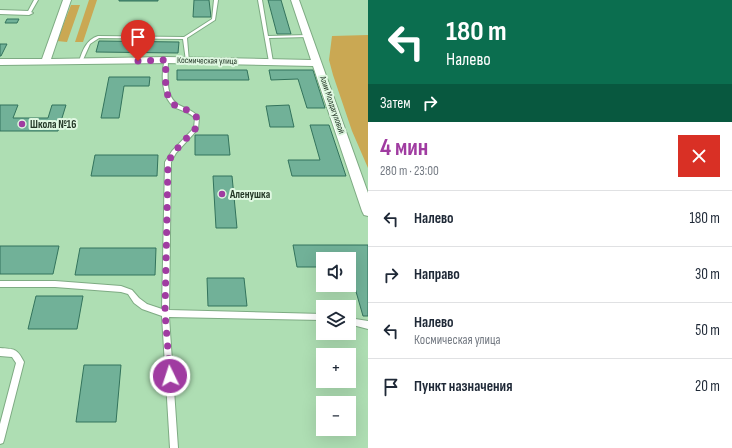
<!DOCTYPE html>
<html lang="ru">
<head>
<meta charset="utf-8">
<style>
	:root { --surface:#fff; --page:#f6f6f7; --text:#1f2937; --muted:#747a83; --line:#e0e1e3; --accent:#a03ca1 }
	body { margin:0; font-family:"Sofia Sans Condensed",sans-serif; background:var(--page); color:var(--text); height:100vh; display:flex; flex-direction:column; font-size:15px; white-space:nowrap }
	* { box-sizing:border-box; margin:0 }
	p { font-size:13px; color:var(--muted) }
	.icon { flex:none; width:22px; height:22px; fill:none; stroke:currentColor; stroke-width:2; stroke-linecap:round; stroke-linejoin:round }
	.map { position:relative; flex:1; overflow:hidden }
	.sheet { display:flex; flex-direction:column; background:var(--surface); width:364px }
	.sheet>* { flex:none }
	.hud { background:#0b6e4f; color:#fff; overflow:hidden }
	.controls { position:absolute; left:316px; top:252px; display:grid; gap:8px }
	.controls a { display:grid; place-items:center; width:40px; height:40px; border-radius:0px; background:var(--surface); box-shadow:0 4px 16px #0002; font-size:20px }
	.pin { position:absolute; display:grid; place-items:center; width:34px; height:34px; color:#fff; margin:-41px -17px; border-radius:50% 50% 50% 0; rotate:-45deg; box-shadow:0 0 4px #0007 }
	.pin .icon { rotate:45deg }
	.me { position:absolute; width:44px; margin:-22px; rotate:356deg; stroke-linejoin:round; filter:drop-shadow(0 0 3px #0008) }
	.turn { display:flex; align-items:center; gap:14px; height:84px; padding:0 12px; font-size:18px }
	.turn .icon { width:52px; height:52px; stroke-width:2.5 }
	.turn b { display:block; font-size:28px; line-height:34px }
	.then { display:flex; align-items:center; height:38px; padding:0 12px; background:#0003; gap:8px; font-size:15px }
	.round { display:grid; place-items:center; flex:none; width:42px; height:42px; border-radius:0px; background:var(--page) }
	.head { display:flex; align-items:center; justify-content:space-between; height:68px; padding:0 12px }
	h1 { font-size:24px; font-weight:700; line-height:30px; color:var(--accent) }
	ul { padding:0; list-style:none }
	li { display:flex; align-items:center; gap:12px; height:56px; padding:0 12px; border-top:1px solid var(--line) }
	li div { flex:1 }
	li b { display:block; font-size:15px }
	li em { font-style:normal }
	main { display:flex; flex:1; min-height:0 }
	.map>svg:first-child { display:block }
	.green { fill:#caa853 }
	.building { fill:#71b198; stroke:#33735c }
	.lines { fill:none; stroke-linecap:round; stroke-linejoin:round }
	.service-casing { stroke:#7eab83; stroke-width:2 }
	.minor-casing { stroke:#7eab83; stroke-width:2 }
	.service { fill:#fff; fill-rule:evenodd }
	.minor { fill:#fff; fill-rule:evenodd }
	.route { stroke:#a03ca1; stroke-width:7; stroke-dasharray:0 12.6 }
	.poi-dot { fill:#a03ca1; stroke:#e0f8e2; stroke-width:1.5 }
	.labels { text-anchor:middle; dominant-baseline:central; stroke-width:4; stroke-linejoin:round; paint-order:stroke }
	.far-street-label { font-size:9px; fill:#243727; stroke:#e0f8e2 }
	.poi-label { font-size:11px; font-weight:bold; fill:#243727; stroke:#e0f8e2; text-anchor:start }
</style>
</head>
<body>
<main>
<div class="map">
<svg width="368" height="448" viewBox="0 0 368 448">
	<rect width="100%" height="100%" fill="#aedeb3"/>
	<path class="green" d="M89 0H97L83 42H75Z
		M71 5H80L67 42 57 41Z
		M368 35V168L352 131 333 75 329 60 332 36Z"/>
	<path class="building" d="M119 0H158V1H119Z
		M194 0H209L211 17H193Z
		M268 0H281L291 34H277Z
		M7 19H19L17 23H5Z
		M99 41 179 42 178 53 96 52Z
		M0 44H7L1 56H0Z
		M177 70H247L249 80H177Z
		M269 70H313L325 108H307L298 79 271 80Z
		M109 77H150L149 86H124L119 118H101Z
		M0 105H18L13 118H48L52 105H66L58 131H0Z
		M289 105 294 127H270L266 106Z
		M310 125H329L346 176H292L288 160H320Z
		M195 135H228L230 155H195Z
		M95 155H158L157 176H91Z
		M213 176H232L237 228H216Z
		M293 245H368V316H363L349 267V259H323V267H297Z
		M0 246H59L53 274H0Z
		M80 248H156L155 275H75Z
		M207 278H244L247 306H208Z
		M36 296H83L77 329H28Z
		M84 365H121L116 422H76Z"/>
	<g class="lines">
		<defs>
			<path id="service" d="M34 0H38L30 14H28L27 13Z
				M214 0H218L215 20 187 38 189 62 186 61 183 39 99 38 90 44 82 62 79 61C83 50 86 40 98 36L184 37 212 19Z
				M258 0H262L268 36 308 35 310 36 308 37 269 38 273 62 271 63 269 62Z
				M165 59 168 60C168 75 164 99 181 106 189 110 194 111 199 118L198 129 176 153 171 162 169 310 323 314V320L169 317 178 448H170L162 316 142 309 134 303 128 294 121 292 55 287H0V281H55L121 286 132 290 139 298 147 304 162 309 165 162 172 151 194 128 195 118C189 112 183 111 176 108 161 100 161 73 165 59Z
				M349 318 368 321V329L349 324Z
				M0 348C14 349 17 348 24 362L4 440 3 443 0 444V424L16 363 12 357 0 356Z"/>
			<path id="minor" d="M63 0H71L51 59 166 57 311 60 291 0H299L368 193V216L364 215 362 211 313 66 166 63 0 65V59H42Z
				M0 10 29 11 33 13 29 15 0 14Z"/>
		</defs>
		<use href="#service" class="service-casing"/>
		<use href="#minor" class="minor-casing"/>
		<use href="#service" class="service"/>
		<use href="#minor" class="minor"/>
	</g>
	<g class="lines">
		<path class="route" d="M138 61 166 60C166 76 162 100 178 107 187 110 192 111 197 118L196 128 174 152 168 162 165 313 170 376"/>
	</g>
	<g class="poi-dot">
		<circle cx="22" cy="124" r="4"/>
		<circle cx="222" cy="194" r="4"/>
	</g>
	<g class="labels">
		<g class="far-street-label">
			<text transform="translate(207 61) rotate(1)">Космическая улица</text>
			<text transform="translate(332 105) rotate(71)">Алии Молдагуловой</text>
		</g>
		<g class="poi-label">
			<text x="30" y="124">Школа №16</text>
			<text x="230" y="194">Аленушка</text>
		</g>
	</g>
</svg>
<div class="controls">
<a><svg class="icon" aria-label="sound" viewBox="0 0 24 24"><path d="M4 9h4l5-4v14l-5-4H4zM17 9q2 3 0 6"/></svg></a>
<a><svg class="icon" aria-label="layers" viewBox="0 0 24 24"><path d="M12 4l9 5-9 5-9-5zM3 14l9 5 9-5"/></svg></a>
<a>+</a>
<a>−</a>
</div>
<div class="pin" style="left:138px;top:61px;background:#d93025"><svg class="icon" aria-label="arrive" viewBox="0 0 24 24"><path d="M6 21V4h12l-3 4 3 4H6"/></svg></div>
<svg class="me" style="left:170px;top:376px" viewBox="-20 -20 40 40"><circle r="17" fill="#a03ca1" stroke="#fff" stroke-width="3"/><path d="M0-11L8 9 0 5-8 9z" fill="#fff"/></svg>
</div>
<section class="sheet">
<div class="hud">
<div class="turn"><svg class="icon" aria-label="left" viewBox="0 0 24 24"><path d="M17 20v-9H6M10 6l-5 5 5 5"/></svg><div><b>180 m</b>Налево</div></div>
<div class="then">Затем<svg class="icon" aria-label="right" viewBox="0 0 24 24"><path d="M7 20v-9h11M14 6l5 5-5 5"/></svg></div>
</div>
<div class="head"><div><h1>4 мин</h1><p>280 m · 23:00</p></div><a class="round" style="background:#d93025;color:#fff"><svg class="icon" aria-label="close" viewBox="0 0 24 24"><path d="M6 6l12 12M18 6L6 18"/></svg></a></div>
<ul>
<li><svg class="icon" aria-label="left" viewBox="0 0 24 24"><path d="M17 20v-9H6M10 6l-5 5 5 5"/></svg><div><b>Налево</b></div><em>180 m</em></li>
<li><svg class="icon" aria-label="right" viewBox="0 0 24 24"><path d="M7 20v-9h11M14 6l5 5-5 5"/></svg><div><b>Направо</b></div><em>30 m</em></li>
<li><svg class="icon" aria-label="left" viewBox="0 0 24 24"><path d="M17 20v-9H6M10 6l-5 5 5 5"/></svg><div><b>Налево</b><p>Космическая улица</p></div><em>50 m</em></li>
<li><svg class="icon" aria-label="arrive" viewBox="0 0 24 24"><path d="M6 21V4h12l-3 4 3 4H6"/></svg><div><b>Пункт назначения</b></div><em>20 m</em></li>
</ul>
</section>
</main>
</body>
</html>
